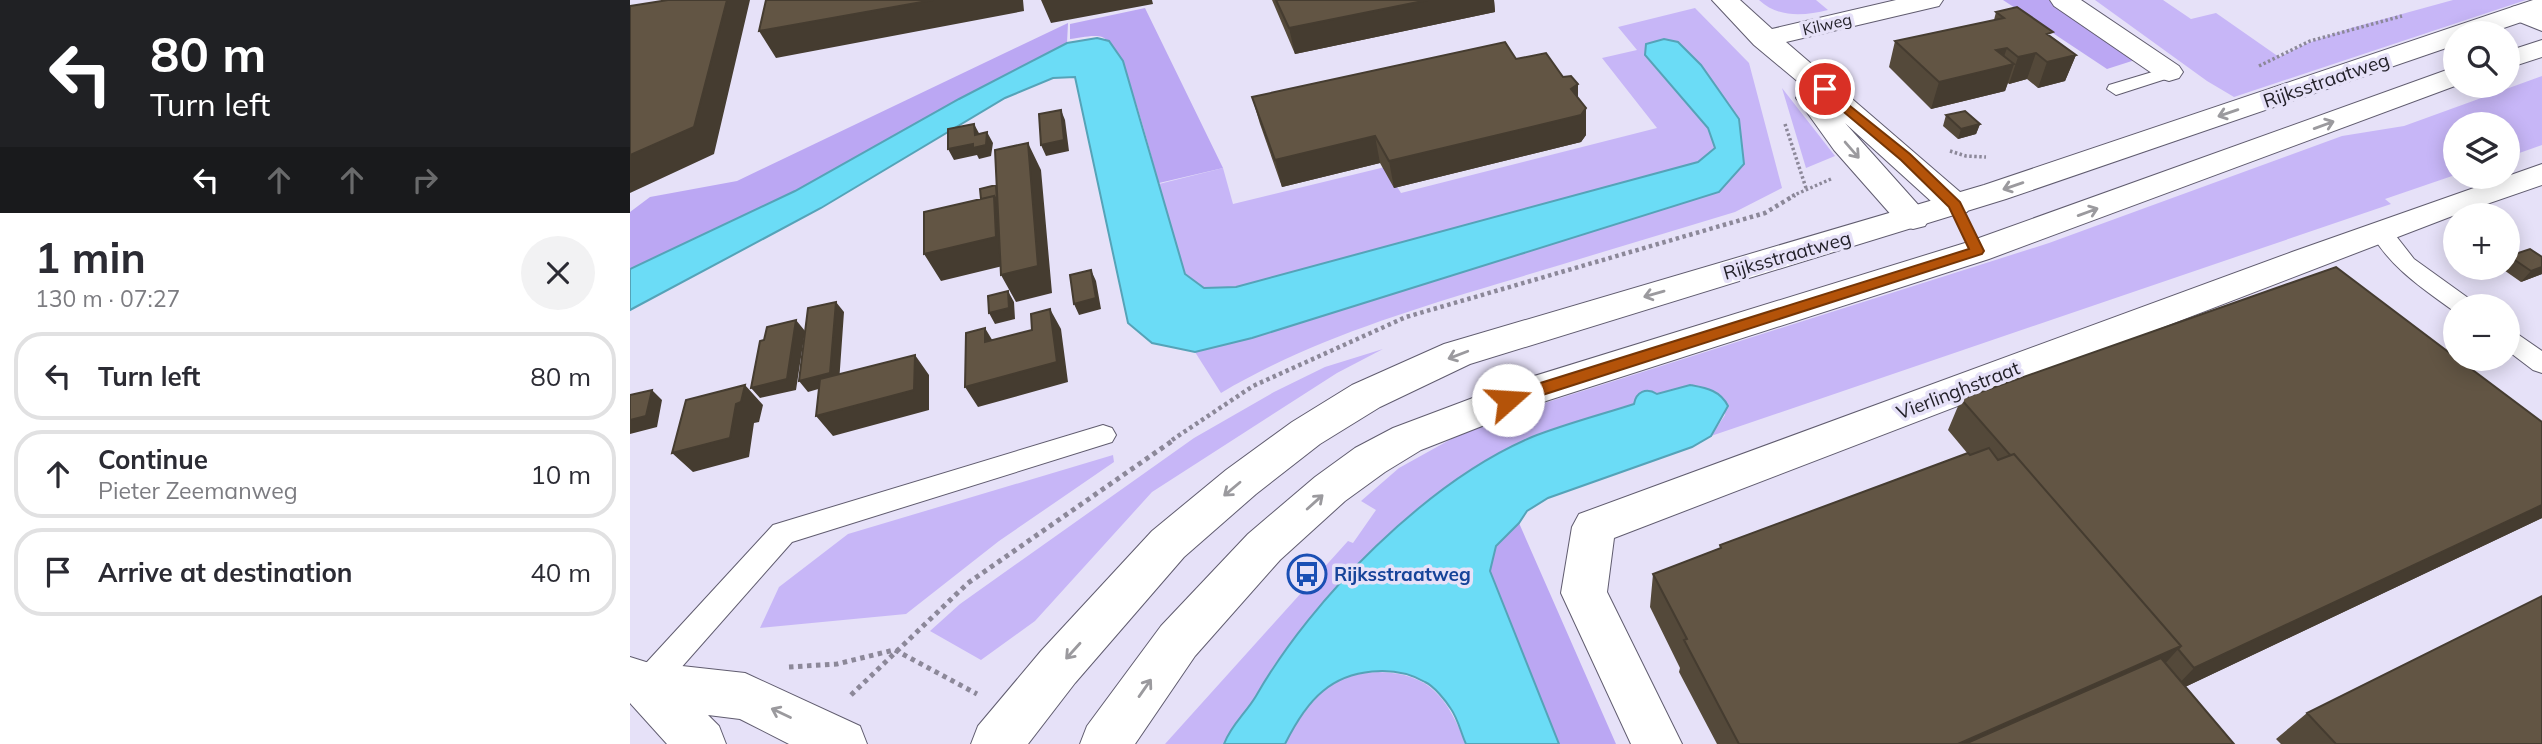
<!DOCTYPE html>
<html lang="en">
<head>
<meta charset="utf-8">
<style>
	:root { --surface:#fff; --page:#f2f2f3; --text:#2b2b33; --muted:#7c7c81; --line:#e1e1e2 }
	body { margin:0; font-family:Mulish,sans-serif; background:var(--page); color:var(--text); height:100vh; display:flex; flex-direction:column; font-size:26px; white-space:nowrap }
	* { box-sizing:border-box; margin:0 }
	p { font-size:23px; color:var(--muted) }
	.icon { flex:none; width:38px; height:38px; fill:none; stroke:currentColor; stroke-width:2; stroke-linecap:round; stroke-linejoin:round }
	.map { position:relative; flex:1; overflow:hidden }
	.panel { display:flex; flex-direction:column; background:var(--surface); width:630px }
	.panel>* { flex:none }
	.guide { background:#202124; color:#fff; overflow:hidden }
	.buttons { position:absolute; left:1813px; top:21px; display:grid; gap:14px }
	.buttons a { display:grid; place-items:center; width:77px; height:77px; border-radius:50%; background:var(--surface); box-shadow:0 4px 18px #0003; font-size:35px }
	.pin { position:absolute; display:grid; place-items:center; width:60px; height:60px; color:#fff; margin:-30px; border:4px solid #fff; border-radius:50%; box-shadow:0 2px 7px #0007 }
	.me { position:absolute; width:77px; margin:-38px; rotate:71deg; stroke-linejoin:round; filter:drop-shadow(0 0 5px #0008) }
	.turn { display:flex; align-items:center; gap:24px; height:147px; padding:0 35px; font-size:32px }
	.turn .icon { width:91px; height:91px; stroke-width:2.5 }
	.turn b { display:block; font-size:49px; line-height:60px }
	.lanes { display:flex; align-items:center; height:66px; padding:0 35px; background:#0003; justify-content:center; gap:35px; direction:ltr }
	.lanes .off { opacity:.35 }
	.round { display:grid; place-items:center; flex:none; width:74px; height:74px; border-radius:37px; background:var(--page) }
	.overview { display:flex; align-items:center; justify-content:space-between; height:119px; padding:0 35px }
	h1 { font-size:42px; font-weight:700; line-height:52px }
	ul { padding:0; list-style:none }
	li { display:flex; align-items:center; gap:21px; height:88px; margin:0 14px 10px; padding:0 21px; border:4px solid var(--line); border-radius:28px }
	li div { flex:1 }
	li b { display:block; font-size:26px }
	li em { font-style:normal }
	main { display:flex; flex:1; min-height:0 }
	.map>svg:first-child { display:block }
	.green { fill:#c7b6f7 }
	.forest { fill:#bba7f3 }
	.water { fill:#6bdcf6; stroke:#55a3b8; stroke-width:2 }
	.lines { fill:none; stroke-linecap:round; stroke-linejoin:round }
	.lane-casing { stroke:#605c6f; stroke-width:2 }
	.street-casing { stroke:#605c6f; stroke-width:2 }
	.secondary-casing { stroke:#605c6f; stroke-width:2 }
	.path-far2 { stroke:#8c8899; stroke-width:3.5; stroke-dasharray:2.5 2.5; stroke-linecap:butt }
	.path-far1 { stroke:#8c8899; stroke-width:4.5; stroke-dasharray:3.5 3.5; stroke-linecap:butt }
	.path { stroke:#8c8899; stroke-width:5; stroke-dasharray:4.5 4.5; stroke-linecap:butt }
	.lane { fill:#fff; fill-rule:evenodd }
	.street { fill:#fff; fill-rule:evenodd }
	.secondary { fill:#fff; fill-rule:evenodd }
	.wall { fill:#54493a }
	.shaded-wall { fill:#453c30 }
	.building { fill:#625544; stroke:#453c30; stroke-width:2 }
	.oneway { stroke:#9b9a9e }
	.route { fill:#b45309; stroke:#753606; stroke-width:2 }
	.labels { text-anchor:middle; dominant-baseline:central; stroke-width:7; stroke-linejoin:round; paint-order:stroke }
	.far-street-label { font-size:16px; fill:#211f27; stroke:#e6e1f8 }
	.street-label { font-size:19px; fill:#211f27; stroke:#e6e1f8 }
	.transit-label { font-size:19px; font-weight:bold; fill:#164399; stroke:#e6e1f8; text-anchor:start }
</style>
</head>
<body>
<main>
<section class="panel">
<div class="guide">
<div class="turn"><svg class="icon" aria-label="left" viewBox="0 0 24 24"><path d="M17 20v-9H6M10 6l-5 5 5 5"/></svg><div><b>80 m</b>Turn left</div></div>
<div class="lanes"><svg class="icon" aria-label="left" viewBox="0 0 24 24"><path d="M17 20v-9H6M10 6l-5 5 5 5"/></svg><svg class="icon off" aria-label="ahead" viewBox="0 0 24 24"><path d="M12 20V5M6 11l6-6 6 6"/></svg><svg class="icon off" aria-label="ahead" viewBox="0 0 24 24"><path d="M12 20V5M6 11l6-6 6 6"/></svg><svg class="icon off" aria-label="right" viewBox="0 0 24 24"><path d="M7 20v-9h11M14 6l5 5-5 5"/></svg></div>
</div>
<div class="overview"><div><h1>1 min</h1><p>130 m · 07:27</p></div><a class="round"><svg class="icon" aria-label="close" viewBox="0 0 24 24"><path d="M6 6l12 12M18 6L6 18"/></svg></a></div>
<ul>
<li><svg class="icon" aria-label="left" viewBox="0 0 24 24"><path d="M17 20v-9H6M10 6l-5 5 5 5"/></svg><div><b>Turn left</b></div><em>80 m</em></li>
<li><svg class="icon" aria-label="ahead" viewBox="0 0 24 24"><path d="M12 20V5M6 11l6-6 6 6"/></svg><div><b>Continue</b><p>Pieter Zeemanweg</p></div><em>10 m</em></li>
<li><svg class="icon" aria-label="arrive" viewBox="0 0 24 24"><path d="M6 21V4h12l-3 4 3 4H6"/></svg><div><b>Arrive at destination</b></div><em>40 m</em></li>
</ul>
</section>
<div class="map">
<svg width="1912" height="744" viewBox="0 0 1912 744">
	<rect width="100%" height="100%" fill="#e6e1f8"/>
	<path class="green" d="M1129 0H1186L1198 10C1174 16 1148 18 1129 0Z
		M1465 0H1533L1561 19 1586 13 1649 57 1678 43 1721 28 1823 0H1896L1604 97 1577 81Z
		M1065 8 1119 63 1152 188 1105 212C1026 236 946 260 867 284 771 313 677 342 591 393L565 352 622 338 1114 164 1015 56 1078 128 1085 148 1068 162 606 287 574 288 555 274 529 184 593 168 603 204 755 167 771 193 1027 128 972 58 1007 50 988 27Z
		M1912 76V145L1878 157V124H1825V175L1755 199 1761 204 1081 436 1095 415 1094 399C1065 373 1032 395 1001 405 968 417 931 424 900 438 797 488 711 573 645 664 637 676 631 689 623 701 614 716 601 726 594 744H535L718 541 723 543 746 510 731 501 769 468 823 438 899 408 1419 243 1712 136 1774 126Z
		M1152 88 1205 156 1176 168Z
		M753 349 707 373 522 492 405 621 351 660 300 631 330 604 564 438 644 392 695 367Z
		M483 455 484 462 369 541 276 614 130 628 149 587 218 534Z
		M748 672C801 673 817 698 836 744H655C668 719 691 684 719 674 727 672 739 673 748 672Z"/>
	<path class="forest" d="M1373 0H1419L1505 60 1477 69Z
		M515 8 593 168 529 183C521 157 495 45 472 37 464 34 449 38 440 39V24Z
		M438 23 437 43 329 99 165 191 0 269V212L20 197 107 181Z
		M889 523 986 744H929L860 571 865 546Z"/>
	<path class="water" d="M467 38 479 41 493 61 555 274 574 288 606 287 1068 162 1085 148 1078 128 1015 55 1016 44 1034 39 1048 42 1071 65 1109 119 1114 164 1089 192 622 338 565 352 522 343 498 323 445 77 423 78 375 98 191 208 0 310V269L165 191 329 99 437 43Z
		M1060 385C1076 388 1090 390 1098 406L1081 436 1062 447 918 498 897 511 889 523 866 546 860 571 929 744H836C831 733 828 719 821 709 816 701 804 686 795 682 764 664 719 669 693 691 677 704 664 726 655 744H594C601 725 616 713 626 696 682 598 798 481 902 437 935 424 970 415 1004 404 1006 392 1016 387 1027 394Z"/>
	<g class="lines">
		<defs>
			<path id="lane" d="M1539 67 1545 68 1548 72 1545 76 1486 95 1477 89 1479 85Z
				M1751 225 1759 227 1784 259 1841 300 1844 306H1825V312C1792 288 1761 268 1740 232L1743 227Z
				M1878 330 1886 333 1912 351V373L1903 370 1878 351Z
				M473 425 482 428 486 435 482 442 162 542 27 695 16 700 5 695 0 685 5 675 143 525Z"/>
			<path id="street" d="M1082 0H1110L1142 29 1266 0H1313L1309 6 1156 42 1337 198 1341 205 1337 212 1325 215 1313 212 1215 123 1300 218 1295 226 1283 229 1271 226 1204 150 1171 104 1166 98 1171 92 1178 90 1124 45Z
				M1420 0H1451L1549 66 1553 72 1549 78 1539 81 1529 78 1424 6Z
				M1891 5 1912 13V31L1882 19 1878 13 1882 7Z
				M1912 164V185L1825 215 984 538 977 592 1052 744H1001L931 593 942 527 949 514 1662 252Z
				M0 657 16 662 115 673 230 726 237 744H159L110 719 78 715 89 726 96 744H37L0 703Z"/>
			<path id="secondary" d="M1903 0H1912V15L1859 33H1825V45L1376 199 840 364 750 407 690 444 626 494 554 557 445 683 398 744H341L348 726 411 651 522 531 596 470 662 422 722 385 814 344 1354 185Z
				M1912 40V57L1878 68V51Z
				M1825 67V86L1359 259 916 401 791 450 755 472 715 501 650 560 565 656 505 744H450L457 726 531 626 618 534 685 477 725 448 763 428 888 381 1335 243Z"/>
		</defs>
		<use href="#lane" class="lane-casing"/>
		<use href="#street" class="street-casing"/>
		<use href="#secondary" class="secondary-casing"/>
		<path class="path-far2" d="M1629 66 1680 41 1772 16
			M1155 124 1176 188
			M1320 151 1336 156 1356 157
			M1162 196 1201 179"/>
		<path class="path-far1" d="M542 440 623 386 776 317 1135 213 1165 195"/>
		<path class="path" d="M265 650 347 694
			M159 667 207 664 264 650
			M221 695 338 583 545 439"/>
		<use href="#lane" class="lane"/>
		<use href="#street" class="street"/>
		<use href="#secondary" class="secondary"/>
	</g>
	<path class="wall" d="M642 0H864L865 12 665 54Z
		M1366 12 1422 37 1446 55 1435 81 1408 88 1397 79 1379 84 1378 83 1375 91 1301 109 1259 67 1265 41 1364 20Z
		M622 97 948 98 956 135 951 142 764 188 750 163 652 187 630 124Z
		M1316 115 1350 124 1346 134 1328 139 1313 126Z
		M1879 256 1912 257V274L1891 282 1871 268H1878V258Z
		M1331 399 1912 422V518L1555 687 1604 744H1087L1049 672 1050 668 1020 607 1023 574 1090 548V545L1338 454 1318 430Z
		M1677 713 1912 744H1651L1646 739Z"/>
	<path class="shaded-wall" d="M97 0H120L84 154 0 193V155Z
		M303 0H393L394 11 146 58 129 31Z
		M411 0H522L523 4 421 23Z
		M798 0H864L865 12 665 54 659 28Z
		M1377 48 1370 68 1384 64 1375 91 1301 109 1309 82 1366 50Z
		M1406 53 1397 79 1379 84 1388 57Z
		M1446 55 1435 81 1408 88 1417 62Z
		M948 84V110L941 89Z
		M956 108V135L951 142 764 188 759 161Z
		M431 110 435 120 439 151 416 156 411 145Z
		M344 124 350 135H345Z
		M1350 124 1346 134 1328 139 1331 129Z
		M357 132 363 143 361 156 349 159 347 155 324 160 318 149 343 144Z
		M745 136 750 163 652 187 645 160Z
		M398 143 411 170 422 293 386 302 371 275Z
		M378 194 381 264 311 281 294 254 364 196Z
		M1912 267V274L1891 282 1901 271Z
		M461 270 466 281 471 309 449 315 444 304Z
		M378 291 384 302 385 319 365 324 359 313Z
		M206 302 214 312 209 383 178 392 169 381Z
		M420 309 431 329 438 382 348 407 335 387 427 362Z
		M166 320 175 331 166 390 130 398 121 388Z
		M355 328 367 348 355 342Z
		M285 355 299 375V410L203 436 186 416Z
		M115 385 133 405 129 422 124 423 119 457 63 472 42 453 106 404Z
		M22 390 32 400 27 427 0 434V420Z
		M1912 505V518L1538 695 1564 668Z
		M1551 646 1522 678 1374 744H1328Z"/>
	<path class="building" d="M38 0H97L64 127 0 155V6Z
		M136 0H303L129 31Z
		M646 0H798L659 28Z
		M1387 7 1423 32 1417 34 1446 55 1417 62 1406 53 1388 57 1377 48 1366 50 1384 64 1309 82 1265 41 1374 18 1366 12Z
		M875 42 886 59 916 53 933 77 941 76 948 84 941 89 956 108 951 115 759 161 745 136 645 160 622 97Z
		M431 110 434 140 411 145 409 114Z
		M1335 111 1350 124 1331 129 1316 115Z
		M344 124 345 135 357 132 356 145 343 148V144L318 149V129Z
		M398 143 408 266 371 275 365 150Z
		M366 185 367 202 364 196 351 199 350 189Z
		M364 196 366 237 294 254V212Z
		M1900 249 1912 257V267L1901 271 1879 256Z
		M1706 267 1825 357V359H1828L1912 422V505L1564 668 1548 649 1551 646 1384 454 1380 455 1331 399Z
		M461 270 466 298 444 304 440 275Z
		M378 291 379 308 359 313 358 296Z
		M206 302 200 373 169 381 178 308Z
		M420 309 427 362 335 387 336 333 355 328V342L402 330 401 314Z
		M166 320 157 379 121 388 130 341 134 340 137 327Z
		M285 355 284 390 186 416 190 379Z
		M115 385 111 402 106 404 100 438 42 453 56 400Z
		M22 390 16 416 0 420V395Z
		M1359 448 1368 460 1384 454 1551 646 1328 744H1109L1054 640 1057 639 1023 574 1091 548 1090 545 1338 453 1340 455Z
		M1912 596V744H1706L1677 713Z
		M1531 658 1604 744H1335Z"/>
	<defs><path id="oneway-shaft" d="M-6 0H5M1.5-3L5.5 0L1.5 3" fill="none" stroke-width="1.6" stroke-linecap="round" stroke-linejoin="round" transform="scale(1.75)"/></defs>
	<g class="oneway">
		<use href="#oneway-shaft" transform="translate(1598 113) rotate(161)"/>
		<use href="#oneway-shaft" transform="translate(1694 125) rotate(-20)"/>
		<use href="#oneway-shaft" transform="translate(1222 150) rotate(49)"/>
		<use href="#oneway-shaft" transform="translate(1383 186) rotate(161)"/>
		<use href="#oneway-shaft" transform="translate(1458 212) rotate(-20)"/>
		<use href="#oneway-shaft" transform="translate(1024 294) rotate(164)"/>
		<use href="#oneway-shaft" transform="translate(828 355) rotate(159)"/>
		<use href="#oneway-shaft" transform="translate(602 489) rotate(140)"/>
		<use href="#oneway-shaft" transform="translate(685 502) rotate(-42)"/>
		<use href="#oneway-shaft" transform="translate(443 651) rotate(132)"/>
		<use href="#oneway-shaft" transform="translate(515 688) rotate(-55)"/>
		<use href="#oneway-shaft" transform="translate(151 713) rotate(-155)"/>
	</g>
	<path class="route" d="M1195 86 1280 154 1330 202 1354 251 1352 254 878 406 872 404 869 400 872 395 1339 249 1319 207 1271 160 1190 92 1189 89Z"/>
	<defs>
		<symbol id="bus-ring" viewBox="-11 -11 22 22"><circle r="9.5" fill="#e6e1f8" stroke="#1a4fb4" stroke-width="1.5"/><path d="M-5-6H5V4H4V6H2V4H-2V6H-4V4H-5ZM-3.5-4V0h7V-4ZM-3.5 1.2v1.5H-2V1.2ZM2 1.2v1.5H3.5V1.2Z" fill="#1a4fb4"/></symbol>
	</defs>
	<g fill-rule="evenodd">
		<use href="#bus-ring" x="655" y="552" width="44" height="44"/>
	</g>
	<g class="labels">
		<g class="far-street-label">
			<text transform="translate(1197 24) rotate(-13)">Kilweg</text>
		</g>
		<g class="street-label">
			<text transform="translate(1696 80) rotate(-19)">Rijksstraatweg</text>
			<text transform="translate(1157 255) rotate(-16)">Rijksstraatweg</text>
			<text transform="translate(1328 390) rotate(-21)">Vierlinghstraat</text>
		</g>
		<g class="transit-label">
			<text x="704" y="574">Rijksstraatweg</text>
		</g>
	</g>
</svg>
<div class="buttons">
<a><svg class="icon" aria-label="search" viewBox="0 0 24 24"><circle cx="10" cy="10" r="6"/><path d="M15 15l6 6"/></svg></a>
<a><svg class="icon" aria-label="layers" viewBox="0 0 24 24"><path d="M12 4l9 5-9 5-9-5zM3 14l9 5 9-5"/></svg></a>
<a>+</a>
<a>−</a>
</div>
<div class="pin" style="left:1195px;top:89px;background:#d93025"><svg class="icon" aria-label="arrive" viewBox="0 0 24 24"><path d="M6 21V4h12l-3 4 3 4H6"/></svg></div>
<svg class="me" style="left:878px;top:400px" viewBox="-20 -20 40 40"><circle r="19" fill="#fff"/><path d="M0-13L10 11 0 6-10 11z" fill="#b45309"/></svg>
</div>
</main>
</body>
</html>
